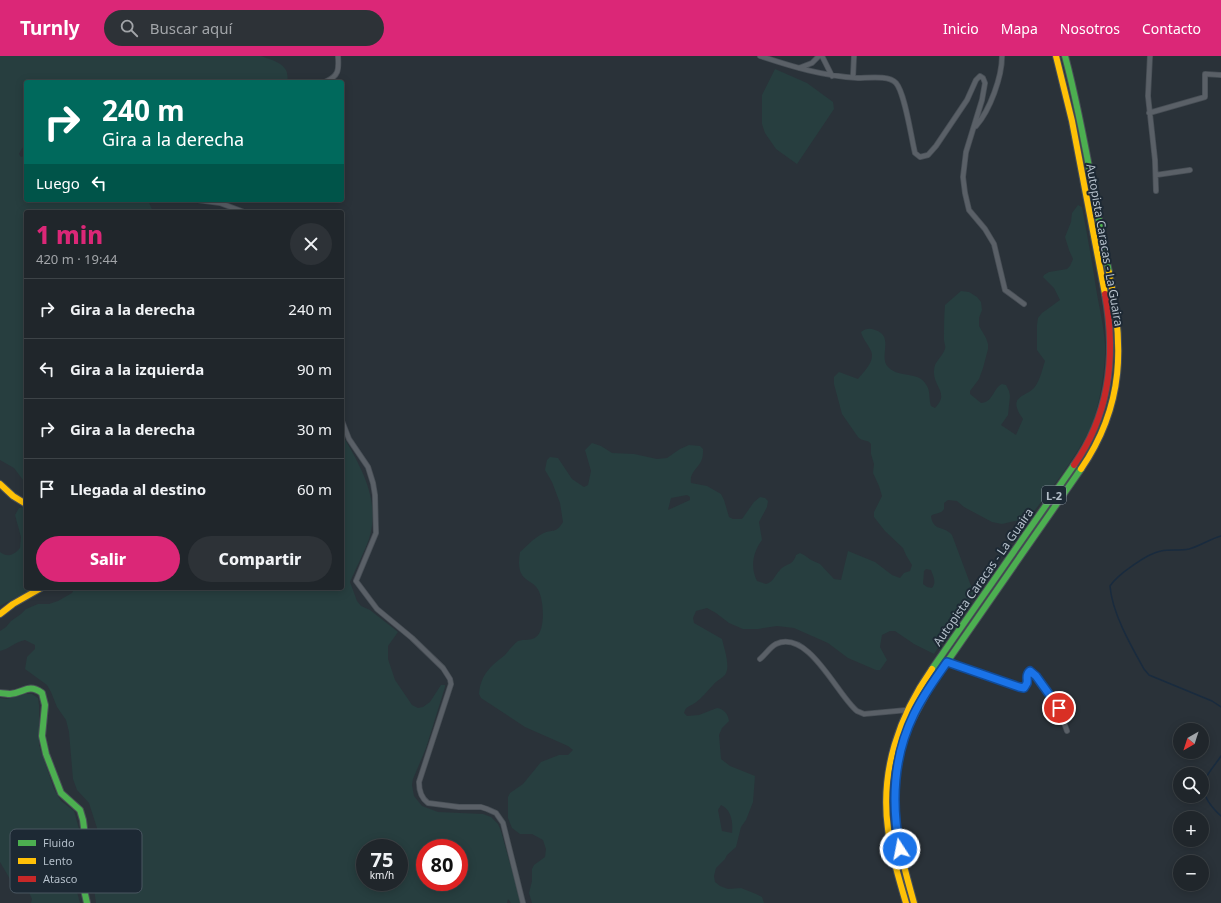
<!DOCTYPE html>
<html lang="es">
<head>
<meta charset="utf-8">
<style>
	:root { --surface:#20262b; --page:#2d3237; --text:#f1f3f6; --muted:#a2a5a9; --line:#3d4347; --accent:#db2777 }
	body { margin:0; font-family:"Noto Sans",sans-serif; background:var(--page); color:var(--text); height:100vh; display:flex; flex-direction:column; font-size:15px; white-space:nowrap }
	* { box-sizing:border-box; margin:0 }
	p { font-size:13px; color:var(--muted) }
	.icon { flex:none; width:22px; height:22px; fill:none; stroke:currentColor; stroke-width:2; stroke-linecap:round; stroke-linejoin:round }
	.map { position:relative; flex:1; overflow:hidden }
	.panel { position:absolute; left:24px; top:154px; width:320px; height:380px; display:flex; flex-direction:column; background:var(--surface); border-radius:4px; box-shadow:0 2px 10px #0003,0 0 0 1px var(--line) }
	.panel>* { flex:none }
	.guide { position:absolute; left:24px; top:24px; width:320px; height:122px; border-radius:4px; box-shadow:0 2px 10px #0003,0 0 0 1px var(--line); background:#00695c; color:#fff; overflow:hidden }
	.needle { width:26px; rotate:219deg }
	.controls { position:absolute; left:1173px; top:667px; display:grid; gap:8px }
	.controls a { display:grid; place-items:center; width:36px; height:36px; border-radius:50%; background:var(--surface); box-shadow:0 2px 10px #0003,0 0 0 1px var(--line); font-size:20px }
	.speed { position:absolute; left:356px; top:783px; display:flex; gap:8px; font-size:20px; font-weight:700; text-align:center }
	.speed>* { display:grid; place-content:center; width:52px; height:52px; border-radius:50%; background:var(--surface); box-shadow:0 2px 10px #0003,0 0 0 1px var(--line); line-height:1 }
	.speed small { font-size:10px; font-weight:400 }
	.speed .limit { border:6px solid #d22; background:#fff; color:#111 }
	.pin { position:absolute; display:grid; place-items:center; width:34px; height:34px; color:#fff; margin:-17px; border:2px solid #fff; border-radius:50%; box-shadow:0 1px 4px #0007 }
	.me { position:absolute; width:44px; margin:-22px; rotate:349deg; stroke-linejoin:round; filter:drop-shadow(0 0 3px #0008) }
	.turn { display:flex; align-items:center; gap:14px; height:84px; padding:0 12px; font-size:18px }
	.turn .icon { width:52px; height:52px; stroke-width:2.5 }
	.turn b { display:block; font-size:28px; line-height:34px }
	.then { display:flex; align-items:center; height:38px; padding:0 12px; background:#0003; gap:8px; font-size:15px }
	.round { display:grid; place-items:center; flex:none; width:42px; height:42px; border-radius:21px; background:var(--page) }
	.head { display:flex; align-items:center; justify-content:space-between; height:68px; padding:0 12px }
	h1 { font-size:24px; font-weight:800; line-height:30px; color:var(--accent) }
	.button { display:flex; gap:8px; margin-top:auto; padding:8px 12px }
	.button a { flex:1; height:46px; border-radius:24px; background:var(--accent); color:#fff; font-size:16px; font-weight:800; line-height:46px; text-align:center }
	.button a+a { background:var(--page); color:var(--text) }
	ul { padding:0; list-style:none }
	li { display:flex; align-items:center; gap:12px; height:60px; padding:0 12px; border-top:1px solid var(--line) }
	li div { flex:1 }
	li b { display:block; font-size:15px }
	li em { font-style:normal }
	header { display:flex; align-items:center; gap:24px; box-sizing:border-box; height:56px; padding:0 20px; background:var(--accent); color:#fff }
	header strong { font-size:19px }
	nav { display:flex; gap:22px; margin-inline-start:auto; font-size:14px }
	.search { width:280px; height:36px; background:var(--page); display:flex; align-items:center; gap:10px; box-sizing:border-box; padding:0 14px; border-radius:22px; color:var(--muted); font-size:15px }
	.map>svg:first-child { display:block }
	.green { fill:#273e3f; fill-rule:evenodd }
	.lines { fill:none; stroke-linecap:round; stroke-linejoin:round }
	.stream { stroke:#192b3e; stroke-width:1.5 }
	.street-casing { stroke:#484f56; stroke-width:6 }
	.fast-casing { stroke:#484f56; stroke-width:8 }
	.slow-casing { stroke:#484f56; stroke-width:8 }
	.jam-casing { stroke:#484f56; stroke-width:8 }
	.street { stroke:#5a6067; stroke-width:4.5 }
	.fast { stroke:#4caf50; stroke-width:6 }
	.slow { stroke:#ffc107; stroke-width:6 }
	.jam { stroke:#c62828; stroke-width:6 }
	.route-casing { stroke:#114b97; stroke-width:10 }
	.route { stroke:#1a73e8; stroke-width:7 }
	.labels { text-anchor:middle; dominant-baseline:central; stroke-width:4; stroke-linejoin:round; paint-order:stroke }
	.shield { fill:#1d2934; stroke:#87929d; stroke-width:1 }
	.shield-label { font-size:11px; font-weight:bold; fill:#b4bfca }
	.street-label { font-size:12px; fill:#b4bfca; stroke:#1d2934 }
	.key { fill:#1d2934; stroke:#4a5661; stroke-width:1 }
	.key-label { font-size:11px; fill:#b4bfca }
</style>
</head>
<body>
<header>
<strong>Turnly</strong>
<div class="search"><svg class="icon" aria-label="search" viewBox="0 0 24 24"><circle cx="10" cy="10" r="6"/><path d="M15 15l6 6"/></svg>Buscar aquí</div>
<nav><a>Inicio</a><a>Mapa</a><a>Nosotros</a><a>Contacto</a></nav>
</header>
<div class="map">
<svg width="1221" height="847" viewBox="0 0 1221 847">
	<rect width="100%" height="100%" fill="#2a3239"/>
	<path class="green" d="M0 0H261C274 5 291 8 287 26H26V88L21 94 19 98 21 101 26 99V144H148L153 156H26V428L14 412 0 404Z
		M775 13 807 27 833 46 834 53 797 108 776 93 765 77 762 68V39Z
		M1078 149 1082 151C1087 178 1092 205 1096 232 1099 251 1104 270 1105 289 1106 311 1099 354 1090 373 1074 404 1053 431 1032 458L1024 463 1002 468 992 466 964 451 957 445 948 444 944 447C944 449 944 451 944 453 942 458 934 457 931 460 933 476 944 469 952 479L974 538 934 598 914 588 895 575H890L882 579 880 591 887 604 880 614H876L848 602 828 587 794 572 777 570 758 573H743L729 567 716 557 707 552 696 555 693 562 694 567 722 583C724 592 731 611 725 619 721 623 716 625 713 629 707 635 702 642 695 647 689 651 686 650 684 657L687 660 699 659 717 652C724 653 728 658 729 665L722 672 719 679 721 703 730 710 755 720 753 746 746 764 741 771 736 791 727 799 725 803 716 812 714 820 715 826 720 830 728 833 741 832 756 838 762 841 764 847H532L529 837 532 825V813L534 809 545 801 546 793 543 784 532 778H520L512 772 508 762V741L510 737 523 728 541 706 559 699H568L573 694 568 690 525 671 481 642 479 638C481 618 490 611 505 599 509 594 513 589 518 585 524 583 531 585 536 581 546 574 544 541 537 532 533 526 524 524 521 517 518 510 519 503 520 496 527 490 534 482 542 478 553 472 555 479 563 466L560 447 552 426 545 414 547 404 550 401 558 402 572 423 584 431 588 429 591 415 585 394 592 387 601 390 612 397 634 398 657 403 667 402 680 393 689 389 700 390 703 393C703 396 703 400 702 403 699 412 689 416 691 427L707 430 721 438 724 444 729 461 733 463H742L754 446 760 441 765 442 768 445 767 451 759 466 762 484C753 496 750 511 757 525L766 528C774 526 774 520 780 514 786 507 793 510 796 499L800 497 804 499 811 504 820 508 834 523 841 524 848 495 875 506 892 519 900 522 904 517 910 515 912 509 906 499 903 492 885 475 874 461V456L882 440 879 430 873 417 874 408 871 398V388C868 383 862 386 858 381L842 358 834 328V321L839 316 858 323C864 315 877 304 870 293 867 287 863 283 861 276 866 272 870 272 875 274 895 280 878 301 888 311 901 324 920 313 928 332 930 337 929 344 931 350L935 352C950 337 933 331 934 315 934 305 942 302 945 293 946 290 944 287 944 284 944 272 944 261 945 249L961 235 969 236 977 241 981 246 982 254 979 262V270L986 282 988 288V293L983 312 979 323 970 335V338L981 347C993 347 993 332 1002 328L1006 329 1009 335 1010 340 1008 359 1001 369 1016 379 1023 363C1021 360 1018 356 1017 352 1013 340 1028 339 1034 332 1040 325 1042 314 1045 305L1037 294V269L1038 262 1042 257 1060 244 1054 232 1043 221 1044 219 1049 216 1067 213 1070 210 1073 203 1069 194 1065 181 1071 166 1072 157ZM687 439 690 441V444L668 454 671 442ZM926 513 931 514C933 520 937 526 932 532L927 531 923 528 924 515ZM721 749C732 754 733 767 732 777L722 775 718 754Z
		M342 378C361 411 381 444 369 483 364 497 356 512 350 526L357 545 361 550 370 554 398 576 388 590V603L395 624 412 649 418 652 423 651 430 646 441 629H445V631L426 692 413 723 412 729 414 740 422 750 438 756 483 758 491 761 498 768 501 775 521 847H511L508 843 507 847H96L92 818 93 804 96 791 97 772 89 747 77 734 73 723 69 676 66 664 57 651 51 636 47 629 25 613 27 601 35 593V589L25 584C15 586 9 593 0 595V575L6 571 11 565 21 558 26 553 38 548H49L58 545 72 537 73 535V532H342ZM365 792H399V826H365ZM425 792H459V826H425Z
		M23 451 26 452V532H33L0 550V496C8 502 14 499 20 492L21 481 15 459 19 452Z
		M25 638H32L38 642 39 649V689L54 733 61 745 74 755 81 780V797L76 827 77 836 80 847H31L32 843 28 834 21 827 10 823 0 806V642L7 643Z"/>
	<g class="lines">
		<path class="stream" d="M1221 480C1210 483 1200 490 1189 493 1179 495 1170 493 1161 495 1148 497 1117 519 1110 530 1112 557 1131 590 1144 613L1149 619 1212 645 1221 651
			M1221 700C1216 708 1208 716 1205 724 1199 737 1212 752 1221 760"/>
		<defs>
			<path id="street" d="M760 0C793 11 823 20 858 22 868 22 889 19 896 27 905 37 911 81 915 97L920 101 928 99 936 90 967 44 976 24 980 20 983 22 985 27 982 44 966 96 963 121 965 137 969 154 985 173 994 188 1005 234 1024 248
				M822 0 832 20
				M1150 0 1148 40 1155 104 1156 135
				M799 12 812 7 819 0
				M853 21 854 0
				M325 26C339 20 339 14 338 0
				M1149 57 1205 41V18L1221 19
				M976 70C990 54 1002 21 1002 0
				M1156 119 1190 114
				M198 144 220 147 244 156
				M342 365 349 383 368 411 373 427 375 439 376 477 356 525 377 553 412 582 443 612 450 623 451 628 419 726C419 735 421 742 428 747L459 751H481L487 753 496 757 503 767 523 847
				M760 603C765 599 770 591 776 588 809 573 837 639 857 655L864 658 907 654
				M947 606 1019 631 1024 632C1025 630 1026 629 1027 627 1028 622 1025 618 1031 615L1035 620 1059 653 1067 675"/>
			<path id="fast" d="M1065 0C1084 71 1094 144 1109 216
				M932 613 1074 409
				M0 637C3 637 7 638 10 638 24 637 28 627 42 637L45 649 42 680 46 698 61 737 80 754 83 764 87 796 82 825 87 847
				M906 678 913 662 931 629 1081 413"/>
			<path id="slow" d="M1056 0 1072 65 1105 238
				M1081 413C1125 349 1124 288 1109 216
				M0 428 13 440 26 448
				M0 558 13 548 41 532
				M906 678C885 740 897 787 914 847
				M906 847C899 823 891 798 888 773 880 715 899 660 932 613"/>
			<path id="jam" d="M1074 409C1110 358 1116 298 1105 238"/>
		</defs>
		<use href="#street" class="street-casing"/>
		<use href="#fast" class="fast-casing"/>
		<use href="#slow" class="slow-casing"/>
		<use href="#jam" class="jam-casing"/>
		<use href="#street" class="street"/>
		<use href="#fast" class="fast"/>
		<use href="#slow" class="slow"/>
		<use href="#jam" class="jam"/>
	</g>
	<g class="lines">
		<defs>
			<path id="route" d="M900 793C891 747 893 701 914 658 923 639 935 623 947 606L1019 631 1024 632C1025 630 1026 629 1027 627 1028 622 1025 619 1030 615L1036 620 1059 652"/>
		</defs>
		<use href="#route" class="route-casing"/>
		<use href="#route" class="route"/>
	</g>
	<g class="labels">
		<rect class="shield" x="1042" y="430" width="24" height="18" rx="3"/>
		<g class="shield-label">
			<text x="1054" y="439">L-2</text>
		</g>
		<g class="street-label">
			<text transform="translate(1105 189) rotate(80)">Autopista Caracas - La Guaira</text>
			<text transform="translate(983 521) rotate(-55)">Autopista Caracas - La Guaira</text>
		</g>
	</g>
	<rect x="10" y="773" width="132" height="64" rx="6" class="key"/>
	<rect x="18" y="784" width="18" height="6" fill="#4caf50"/>
	<rect x="18" y="802" width="18" height="6" fill="#ffc107"/>
	<rect x="18" y="820" width="18" height="6" fill="#c62828"/>
	<g class="key-label">
		<text x="43" y="791">Fluido</text>
		<text x="43" y="809">Lento</text>
		<text x="43" y="827">Atasco</text>
	</g>
</svg>
<div class="controls">
<a><svg class="needle" viewBox="-14 -14 28 28"><path d="M0-13l5 13h-10z" fill="#e53935"/><path d="M0 13l5-13h-10z" fill="#a2a5a9"/></svg></a>
<a><svg class="icon" aria-label="search" viewBox="0 0 24 24"><circle cx="10" cy="10" r="6"/><path d="M15 15l6 6"/></svg></a>
<a>+</a>
<a>−</a>
</div>
<div class="speed"><div>75<small>km/h</small></div><div class="limit">80</div></div>
<div class="pin" style="left:1059px;top:652px;background:#d93025"><svg class="icon" aria-label="arrive" viewBox="0 0 24 24"><path d="M6 21V4h12l-3 4 3 4H6"/></svg></div>
<svg class="me" style="left:900px;top:793px" viewBox="-20 -20 40 40"><circle r="17" fill="#1a73e8" stroke="#fff" stroke-width="3"/><path d="M0-11L8 9 0 5-8 9z" fill="#fff"/></svg>
<div class="guide">
<div class="turn"><svg class="icon" aria-label="right" viewBox="0 0 24 24"><path d="M7 20v-9h11M14 6l5 5-5 5"/></svg><div><b>240 m</b>Gira a la derecha</div></div>
<div class="then">Luego<svg class="icon" aria-label="left" viewBox="0 0 24 24"><path d="M17 20v-9H6M10 6l-5 5 5 5"/></svg></div>
</div>
<section class="panel">
<div class="head"><div><h1>1 min</h1><p>420 m · 19:44</p></div><a class="round"><svg class="icon" aria-label="close" viewBox="0 0 24 24"><path d="M6 6l12 12M18 6L6 18"/></svg></a></div>
<ul>
<li><svg class="icon" aria-label="right" viewBox="0 0 24 24"><path d="M7 20v-9h11M14 6l5 5-5 5"/></svg><div><b>Gira a la derecha</b></div><em>240 m</em></li>
<li><svg class="icon" aria-label="left" viewBox="0 0 24 24"><path d="M17 20v-9H6M10 6l-5 5 5 5"/></svg><div><b>Gira a la izquierda</b></div><em>90 m</em></li>
<li><svg class="icon" aria-label="right" viewBox="0 0 24 24"><path d="M7 20v-9h11M14 6l5 5-5 5"/></svg><div><b>Gira a la derecha</b></div><em>30 m</em></li>
<li><svg class="icon" aria-label="arrive" viewBox="0 0 24 24"><path d="M6 21V4h12l-3 4 3 4H6"/></svg><div><b>Llegada al destino</b></div><em>60 m</em></li>
</ul>
<div class="button"><a>Salir</a><a>Compartir</a></div>
</section>
</div>
</body>
</html>
